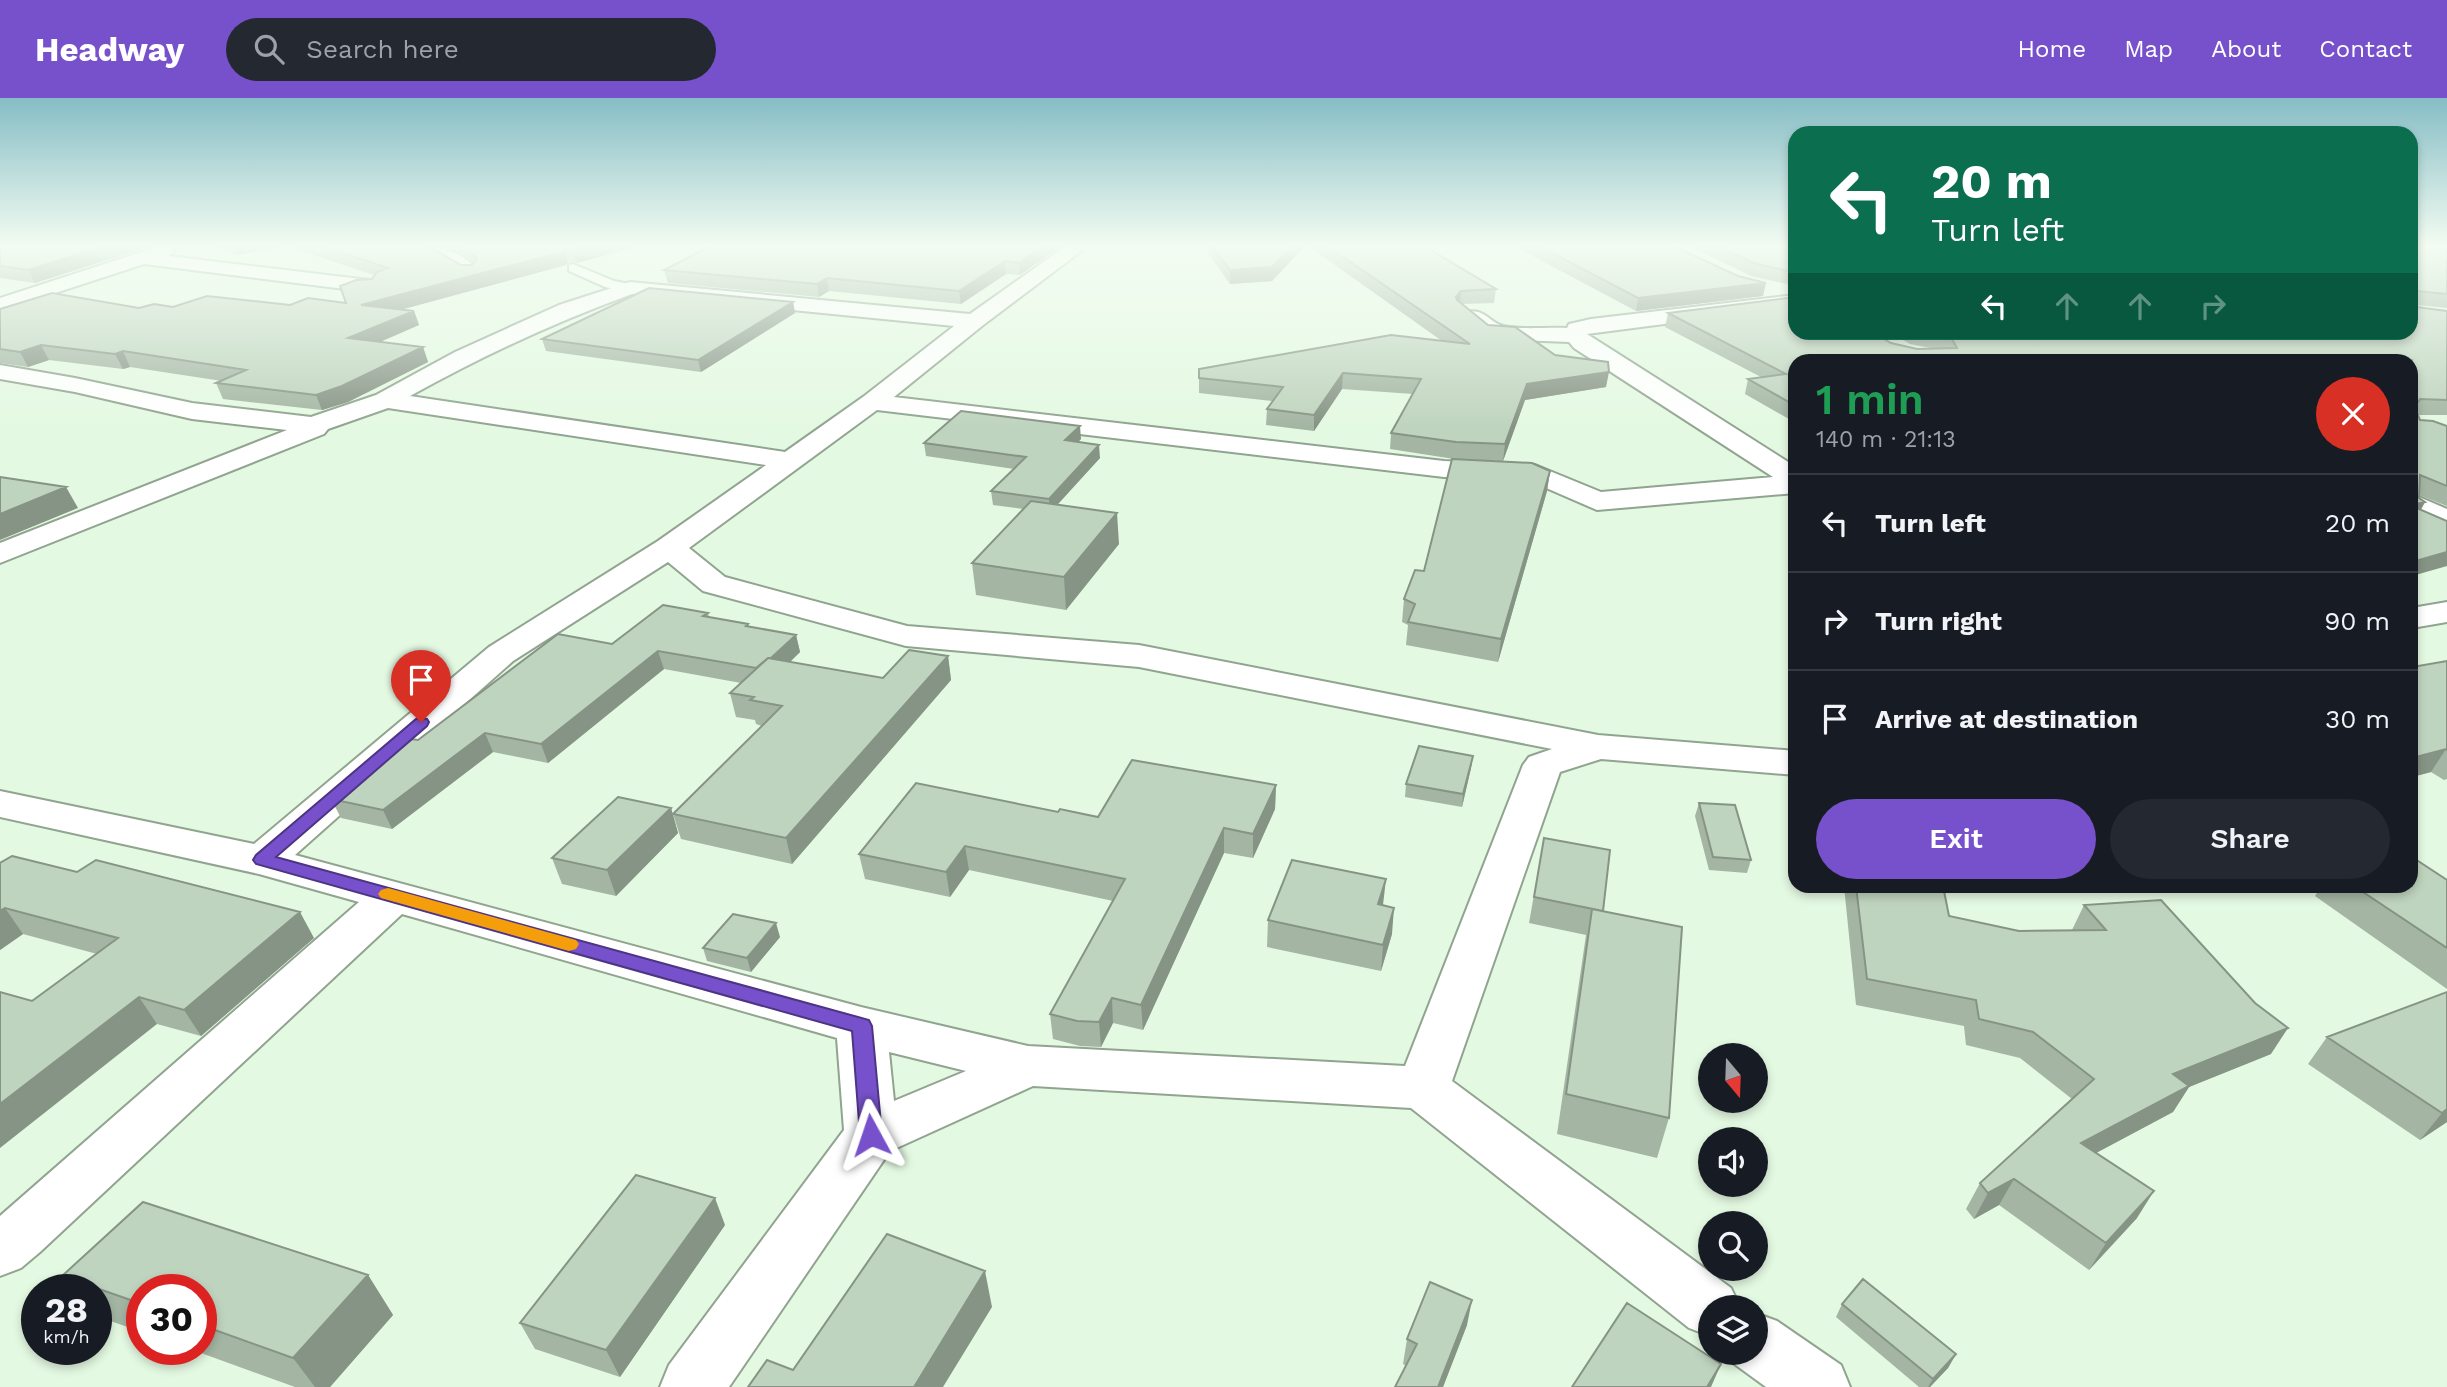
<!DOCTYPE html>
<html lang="en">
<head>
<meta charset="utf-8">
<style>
	:root { --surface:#171b24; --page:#242831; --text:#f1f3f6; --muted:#9ea1a6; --line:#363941; --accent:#7651cb }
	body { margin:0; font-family:"Work Sans",sans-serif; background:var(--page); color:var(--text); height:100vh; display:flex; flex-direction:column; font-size:26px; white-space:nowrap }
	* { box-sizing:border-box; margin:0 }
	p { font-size:23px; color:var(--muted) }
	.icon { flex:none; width:38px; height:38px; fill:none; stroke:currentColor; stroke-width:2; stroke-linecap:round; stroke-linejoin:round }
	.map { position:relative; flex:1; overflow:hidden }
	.sheet { position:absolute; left:1788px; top:256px; width:630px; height:539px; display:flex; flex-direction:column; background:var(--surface); border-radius:21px; box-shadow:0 4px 10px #0003 }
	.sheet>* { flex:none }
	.guide { position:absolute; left:1788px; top:28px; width:630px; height:214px; border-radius:21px; box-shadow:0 4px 10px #0003; background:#0b6e4f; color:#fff; overflow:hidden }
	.needle { width:46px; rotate:161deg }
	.tools { position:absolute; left:1698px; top:945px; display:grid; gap:14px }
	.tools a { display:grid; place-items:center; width:70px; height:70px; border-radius:50%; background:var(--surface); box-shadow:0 4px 10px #0003; font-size:35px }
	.speed { position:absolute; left:21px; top:1176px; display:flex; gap:14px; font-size:35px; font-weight:700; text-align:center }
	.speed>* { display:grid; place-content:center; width:91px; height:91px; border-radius:50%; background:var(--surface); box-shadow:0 4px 10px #0003; line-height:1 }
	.speed small { font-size:18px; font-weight:400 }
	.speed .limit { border:10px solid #d22; background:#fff; color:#111 }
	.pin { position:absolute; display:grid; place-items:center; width:60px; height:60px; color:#fff; margin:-72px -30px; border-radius:50% 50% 50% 0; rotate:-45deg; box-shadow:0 0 7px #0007 }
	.pin .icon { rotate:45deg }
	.me { position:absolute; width:77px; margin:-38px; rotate:355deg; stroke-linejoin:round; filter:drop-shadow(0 0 5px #0008) }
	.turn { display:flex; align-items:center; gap:24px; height:147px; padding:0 28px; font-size:32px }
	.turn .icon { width:91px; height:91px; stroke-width:2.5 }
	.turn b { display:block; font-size:49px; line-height:60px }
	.lanes { display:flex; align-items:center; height:66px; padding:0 28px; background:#0003; justify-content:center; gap:35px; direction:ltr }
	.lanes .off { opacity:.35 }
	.round { display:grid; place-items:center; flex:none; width:74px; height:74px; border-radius:37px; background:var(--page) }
	.overview { display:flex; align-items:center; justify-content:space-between; height:119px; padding:0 28px }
	h1 { font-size:42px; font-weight:600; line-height:52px; color:#1e9e55 }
	.primary-button { display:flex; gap:14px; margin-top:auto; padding:14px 28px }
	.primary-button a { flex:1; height:80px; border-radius:42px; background:var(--accent); color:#fff; font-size:28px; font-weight:600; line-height:80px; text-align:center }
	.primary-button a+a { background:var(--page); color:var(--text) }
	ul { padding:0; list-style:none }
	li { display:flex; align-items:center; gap:21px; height:98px; padding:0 28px; border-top:2px solid var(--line) }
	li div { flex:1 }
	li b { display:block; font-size:26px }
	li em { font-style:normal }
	header { display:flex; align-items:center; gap:42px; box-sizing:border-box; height:98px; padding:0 35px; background:var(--accent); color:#fff }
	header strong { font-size:33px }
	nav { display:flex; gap:38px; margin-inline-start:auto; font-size:24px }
	.search { width:490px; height:63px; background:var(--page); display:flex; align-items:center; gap:18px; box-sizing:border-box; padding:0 24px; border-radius:38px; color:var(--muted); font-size:26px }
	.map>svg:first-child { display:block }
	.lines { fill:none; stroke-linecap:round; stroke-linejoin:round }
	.service-casing { stroke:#90a48f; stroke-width:4 }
	.minor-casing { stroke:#90a48f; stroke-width:4 }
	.service { fill:#fff; fill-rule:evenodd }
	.minor { fill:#fff; fill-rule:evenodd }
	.wall { fill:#a4b6a3 }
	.shaded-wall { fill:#869485 }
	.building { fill:#bfd4be; stroke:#869485; stroke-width:2 }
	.route { fill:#7651cb; stroke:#4d3584; stroke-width:2 }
	.slow { fill:#f59e0b }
</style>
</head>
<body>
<header>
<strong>Headway</strong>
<div class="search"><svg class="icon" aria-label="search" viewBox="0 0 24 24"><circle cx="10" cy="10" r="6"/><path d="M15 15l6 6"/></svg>Search here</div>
<nav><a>Home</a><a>Map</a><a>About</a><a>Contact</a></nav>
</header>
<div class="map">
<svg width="2447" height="1289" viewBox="0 0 2447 1289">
	<rect width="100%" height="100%" fill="#e4f9e2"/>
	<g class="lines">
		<defs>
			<path id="service" d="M573 166 614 183 635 187 637 190 630 194 605 189 569 173V167Z"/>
			<path id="minor" d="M160 148 171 149 174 153 169 158 369 182 376 184 379 188 376 192 369 194 144 166 0 213V200Z
				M410 148C436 148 462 151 479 174L476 178C460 182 453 169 440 163 431 158 421 156 412 152Z
				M1066 148H1088L982 228 894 299 1444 363 1535 367 1601 394 1773 379 1574 250 1569 244 1496 241 1488 239 1464 219 1467 214C1484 210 1489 224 1503 228 1522 232 1547 229 1567 230L1569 226 1591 221 1796 197V209L1587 236 1796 369V395L1597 412 1530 383 1444 379 877 312 689 450 725 479 907 528 1139 547 1598 637 1796 653V677L1601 661 1560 674 1452 983 1731 1190 1740 1209H1710V1238L1689 1230 1411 1010 1033 988 890 1053 729 1289H660L669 1267 844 1032 837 940 402 816 40 1154 21 1170 0 1178V1118L359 804 259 776 0 719V693L254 746 489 549 658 443 766 367 388 310 328 331 324 336 0 465V445L287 332 192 321 75 294 0 281V267L75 280 192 305 311 319 376 297 455 254 559 207 630 184 970 216ZM632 196 954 228 863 299 785 354 410 298C482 258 555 224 632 196ZM668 464 703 493 906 548 1139 569 1552 651 1529 659 1523 667 1405 968 1028 948 861 909 295 757 513 563ZM889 954 966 973 894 1003Z
				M2412 396 2447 411V432L2412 416Z
				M2447 504V524L2412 530V510Z
				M1755 1215 1777 1223 1841 1267 1850 1289H1766L1733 1265 1729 1255H1755Z"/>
		</defs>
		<use href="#service" class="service-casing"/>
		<use href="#minor" class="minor-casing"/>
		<use href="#service" class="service"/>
		<use href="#minor" class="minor"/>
	</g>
	<path class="wall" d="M0 148H151L35 185 0 180Z
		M210 148H285L237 157Z
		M286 148H425L461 167H472L473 165 466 158 449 150 438 148H638L577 165 568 164 566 167 402 211 414 213 419 227 380 244 423 249 428 264 348 304 322 312 223 301 216 285 222 283 130 269 123 271 49 262 28 269 0 265V211L139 210 290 207 346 205 374 177Z
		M710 148H1061L1020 177 1006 176 961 206 829 193 819 199 668 185 664 172Z
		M1203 148H1305L1272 183 1230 186Z
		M1311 148H1424L1496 191 1494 205 1462 206 1488 227 1555 257 1606 289 1525 302 1503 363 1454 361 1390 351 1391 335 1413 296 1342 291 1314 333 1266 327 1267 311 1272 303 1199 295V271L1442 243 1311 150Z
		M1514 148H1673L1763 198 1636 213Z
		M1689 148H1796V188L1751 178Z
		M2412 148H2447V210L2417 207V209L2447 213V317H2416L2420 322 2447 328V408L2419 397V400L2425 404 2420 412 2412 478V262H1796V325L1745 296 1748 281 1761 279 1665 229 1668 215 1891 245 1917 251 1930 250 1910 246 1889 234H2412Z
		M793 204 795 215 701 274 546 253 542 241Z
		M1081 341 1078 344 1100 360 1057 406 1119 446 1066 512 976 497 972 465 1023 411 993 407 991 393 1014 371 926 358 924 345Z
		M1550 373 1547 393 1498 564 1406 547 1408 527 1402 524 1404 501 1424 473Z
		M708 515 709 519 748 526 749 529 796 537 800 554 790 564 883 580 948 558 951 582 792 766 681 741 673 716 762 628 756 626 755 622 736 619 730 595 741 585 664 571 548 665 493 654 392 731 341 720 331 701 418 642 612 546Z
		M2447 563V681L2444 682 2431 674 2412 679V569Z
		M1473 658 1471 670 1462 709 1405 699 1406 686Z
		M1276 687 1275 711 1253 760 1224 755 1143 932 1113 925 1101 949 1080 948 1053 941 1050 916 1113 803 969 772 950 799 865 781 859 756 1058 714 1098 719Z
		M1699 705 1751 762 1747 775 1709 772 1695 718Z
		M671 710 678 735 616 798 562 786 552 760Z
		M1544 740 1603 813 1669 1020 1657 1060 1557 1036 1586 837 1529 825Z
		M0 765 314 840 201 938 157 926 32 903 97 856 23 836 0 852Z
		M2447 782V891L2315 798 2321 788H2412Z
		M1844 788H1943L1949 818 2019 833 2072 832 2084 807 2271 956 2189 989 2173 1014 2096 1055 2137 1120 2089 1172 1999 1107 1974 1121 1966 1111 1980 1085 2072 1001 2020 960 1966 947 1964 928 1856 907Z
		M1383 808 1392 836 1381 873 1267 849 1268 822Z
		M780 839 751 874 707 863 703 850Z
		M2447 894V1024L2420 1042 2308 966 2327 939Z
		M725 1127 620 1279 535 1251 520 1225Z
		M368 1177 393 1217 330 1289H295L190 1251H201V1192H142V1234L96 1218V1192H74L62 1178Z
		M1842 1206 1956 1256 1948 1270 1930 1289H1919L1836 1219Z
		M1467 1227 1443 1289H1395L1406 1268 1403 1266 1407 1241Z"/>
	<path class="shaded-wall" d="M104 148H151L35 185 28 172Z
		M233 148H285L237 157Z
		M586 148H638L577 165 573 152Z
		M1043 148H1061L1020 177 1019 165Z
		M1293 148H1305L1272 183 1230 186V172Z
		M565 151 568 164 566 167 367 221 361 207Z
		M1005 163 1006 176 961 206 959 193Z
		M827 180 829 193 819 199 817 186Z
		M1766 185 1763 198 1636 213 1638 200Z
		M1461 193 1460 206 1455 213 1456 199Z
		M793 204 795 215 701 274 698 262Z
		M414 213 419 227 354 255 348 240Z
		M41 247 49 262 28 269 20 254Z
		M423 249 428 264 348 304 322 312 316 297Z
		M123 253 130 269 123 271 115 256Z
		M1609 274 1606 289 1525 302 1503 363 1505 346 1527 286Z
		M1343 275 1342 291 1314 333V317Z
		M1080 328 1081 341 1066 356 1065 342Z
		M1099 347 1100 360 1050 415 1049 401Z
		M1550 373 1547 393 1498 564 1501 541Z
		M66 389 78 410 0 442V416Z
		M2425 404 2416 421H2412V407Z
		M1117 415 1119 446 1066 512 1064 479Z
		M2447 454V468L2412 478V464Z
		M796 537 800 554 764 589 760 571Z
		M658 553 664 571 548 665 541 646Z
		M948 558 951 582 792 766 786 740Z
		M485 635 493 654 392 731 383 712Z
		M2446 651 2431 674 2412 679V660Z
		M1473 658 1471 670 1462 709 1463 696Z
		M1276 687 1275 711 1253 760V736Z
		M671 710 678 735 616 798 607 772Z
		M1224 730V755L1143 932 1141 907Z
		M965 748 969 772 950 799 946 774Z
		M1386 781 1383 807 1378 806Z
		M5 810 23 836 0 852V813Z
		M1394 810 1392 836 1381 873 1383 847Z
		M300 814 314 840 201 938 184 912Z
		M776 825 780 839 751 874 747 860Z
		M139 899 157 926 0 1050V1006Z
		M1112 900 1113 925 1101 949 1099 924Z
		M2288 930 2271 956 2189 989 2173 1014 2066 1071 2081 1045 2173 976Z
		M2447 1011V1024L2420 1042 2442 1015Z
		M2014 1081 1999 1107 1974 1121 1988 1095Z
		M2154 1093 2137 1120 2089 1172 2106 1145Z
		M715 1100 725 1127 620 1279 606 1252Z
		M985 1173 992 1209 943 1289H914Z
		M368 1177 393 1217 330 1289H315L293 1260Z
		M1472 1202 1467 1227 1443 1289H1438Z
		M1956 1256 1948 1270 1930 1289H1928L1933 1281Z
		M1721 1266 1711 1289H1707Z"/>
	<path class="building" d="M0 148H104L28 172 0 168Z
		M321 148H425L431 150 461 167H472L477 161 465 148H586L573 152 565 151 563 154 361 207 414 213 348 240 423 249 342 288 316 297 216 285 246 272 123 253 115 256 41 247 20 254 0 251V211L52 195 139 210 154 206 173 209 207 198 290 207 308 200 346 205 340 188 356 182 372 181 377 174 388 170Z
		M710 148H1043L1019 165 1005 163 959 193 827 180 817 186 664 172Z
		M1212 148H1293L1272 169 1230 172Z
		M1327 148H1424L1496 191 1461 193 1456 199 1457 202 1488 227 1515 229 1555 257 1608 264 1609 274 1527 286 1505 346 1456 344 1391 335 1421 281 1343 275 1314 317 1267 311 1283 289 1199 280V271L1391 237 1470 246Z
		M1539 148H1673L1738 178 1766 185 1638 200Z
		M1717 148H1796V175L1754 165Z
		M2412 148H2447V196L2417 193V209L2447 213V302L2420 301 2418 304H2412V262H1796V308L1748 281 1786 276 1668 215 1796 199V234H1872L1891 245 1917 251 1957 250 1952 241 1926 234H2412Z
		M649 190 793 204 698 262 542 241Z
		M961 313 1080 328 1065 342 1099 347 1049 401 991 393 1026 359 924 345Z
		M2412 315 2418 317 2420 322 2433 323 2447 328V388L2420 377 2419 400 2425 404 2412 407Z
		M1452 361 1532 365 1550 373 1501 541 1408 524 1415 506 1404 501 1415 472 1424 473Z
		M0 379 66 389 0 416Z
		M1031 403 1117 415 1064 479 972 465Z
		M2412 408 2447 423V454L2412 464Z
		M663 507 708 515 703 518 748 526 746 528 796 537 771 560H768L756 570 658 553 541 646 485 635 383 712 331 701 411 641 418 642 558 536 612 546Z
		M909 552 948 558 786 740 673 716 782 608 750 602 754 599 730 595 768 560 883 580Z
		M2447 563V652L2446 651 2412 660V569Z
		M1419 648 1473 658 1463 696 1406 686Z
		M1132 662 1276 687 1253 736 1224 730 1141 907 1112 900 1099 924 1077 923 1050 916 1125 781 965 748 946 774 859 756 916 685 1058 714 1060 711 1098 719Z
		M618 699 671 710 607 772 552 760Z
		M1699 705 1735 707 1751 762 1713 759Z
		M1544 740 1610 752 1603 813 1534 799Z
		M12 758 77 774 96 762 300 814 184 912 139 899 0 1006V894L32 903 118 840 5 810 0 813V765Z
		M2412 759 2447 782V850L2354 788H2412Z
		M1292 762 1386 781 1378 806 1394 810 1383 847 1268 822Z
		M1856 788H1943L1949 818 2019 833 2106 832 2084 807 2161 802 2255 905 2288 930 2173 976 2189 988 2081 1045 2154 1093 2106 1145 2014 1081 1988 1095 1980 1085 2094 981 2033 934 1979 921 1976 902 1867 881Z
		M1592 811 1682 829 1669 1020 1566 996Z
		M733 816 776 825 747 860 703 850Z
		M2447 894V1011L2442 1015 2327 939Z
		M636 1077 715 1100 606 1252 520 1225Z
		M143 1104 368 1177 293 1260 201 1227V1192H142V1206L62 1178Z
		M887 1136 985 1173 914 1289H748L767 1262 793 1272Z
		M1863 1181 1956 1256 1933 1281 1842 1206Z
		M1430 1184 1472 1202 1438 1289H1395L1417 1246 1407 1241Z
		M1627 1205 1721 1266 1707 1289H1572Z"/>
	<linearGradient id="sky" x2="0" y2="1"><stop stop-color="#86bdc5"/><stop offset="0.45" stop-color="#f3fcf2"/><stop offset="1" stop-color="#f3fcf2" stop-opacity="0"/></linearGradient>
	<rect width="2447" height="329" fill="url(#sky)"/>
	<path class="route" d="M421 620 427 621 429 624 427 628 276 759 869 922 872 928 882 1037 879 1044 871 1046 863 1044 860 1037 852 933 256 766 253 762 256 757 416 621Z"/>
	<path class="slow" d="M388 790 576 842 579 846 576 851 569 853 381 800 378 796 381 792Z"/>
</svg>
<div class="tools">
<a><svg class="needle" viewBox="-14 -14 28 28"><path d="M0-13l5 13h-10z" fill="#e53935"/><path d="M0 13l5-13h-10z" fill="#9ea1a6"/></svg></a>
<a><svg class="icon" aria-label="sound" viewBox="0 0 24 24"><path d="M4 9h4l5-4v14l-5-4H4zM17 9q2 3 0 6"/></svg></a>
<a><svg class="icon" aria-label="search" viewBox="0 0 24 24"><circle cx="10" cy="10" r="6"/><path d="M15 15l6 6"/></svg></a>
<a><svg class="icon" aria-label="layers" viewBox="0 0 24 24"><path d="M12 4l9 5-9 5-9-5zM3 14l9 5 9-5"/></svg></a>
</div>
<div class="speed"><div>28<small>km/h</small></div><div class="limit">30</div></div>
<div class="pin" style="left:421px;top:624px;background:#d93025"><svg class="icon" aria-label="arrive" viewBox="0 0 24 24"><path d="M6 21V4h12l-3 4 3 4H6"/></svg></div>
<svg class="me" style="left:871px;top:1037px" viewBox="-20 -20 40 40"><path d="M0-17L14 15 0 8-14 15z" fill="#7651cb" stroke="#fff" stroke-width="4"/></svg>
<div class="guide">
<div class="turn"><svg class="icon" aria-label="left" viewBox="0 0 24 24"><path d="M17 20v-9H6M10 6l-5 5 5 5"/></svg><div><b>20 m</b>Turn left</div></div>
<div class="lanes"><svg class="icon" aria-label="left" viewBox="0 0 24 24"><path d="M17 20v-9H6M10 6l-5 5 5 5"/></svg><svg class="icon off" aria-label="ahead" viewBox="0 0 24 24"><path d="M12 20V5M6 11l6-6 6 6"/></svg><svg class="icon off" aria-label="ahead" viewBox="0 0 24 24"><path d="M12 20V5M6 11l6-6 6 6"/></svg><svg class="icon off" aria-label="right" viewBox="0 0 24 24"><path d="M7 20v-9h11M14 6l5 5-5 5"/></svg></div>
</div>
<section class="sheet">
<div class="overview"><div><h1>1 min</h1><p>140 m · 21:13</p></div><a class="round" style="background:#d93025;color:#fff"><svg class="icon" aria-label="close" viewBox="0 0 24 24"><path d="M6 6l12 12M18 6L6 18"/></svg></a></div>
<ul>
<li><svg class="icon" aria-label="left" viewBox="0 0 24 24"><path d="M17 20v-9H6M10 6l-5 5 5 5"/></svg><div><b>Turn left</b></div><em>20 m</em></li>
<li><svg class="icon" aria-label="right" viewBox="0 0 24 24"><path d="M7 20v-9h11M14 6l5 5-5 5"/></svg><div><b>Turn right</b></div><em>90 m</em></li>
<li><svg class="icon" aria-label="arrive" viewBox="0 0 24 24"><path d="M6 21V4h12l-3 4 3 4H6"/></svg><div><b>Arrive at destination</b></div><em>30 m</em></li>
</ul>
<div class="primary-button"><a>Exit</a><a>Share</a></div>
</section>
</div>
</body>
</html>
